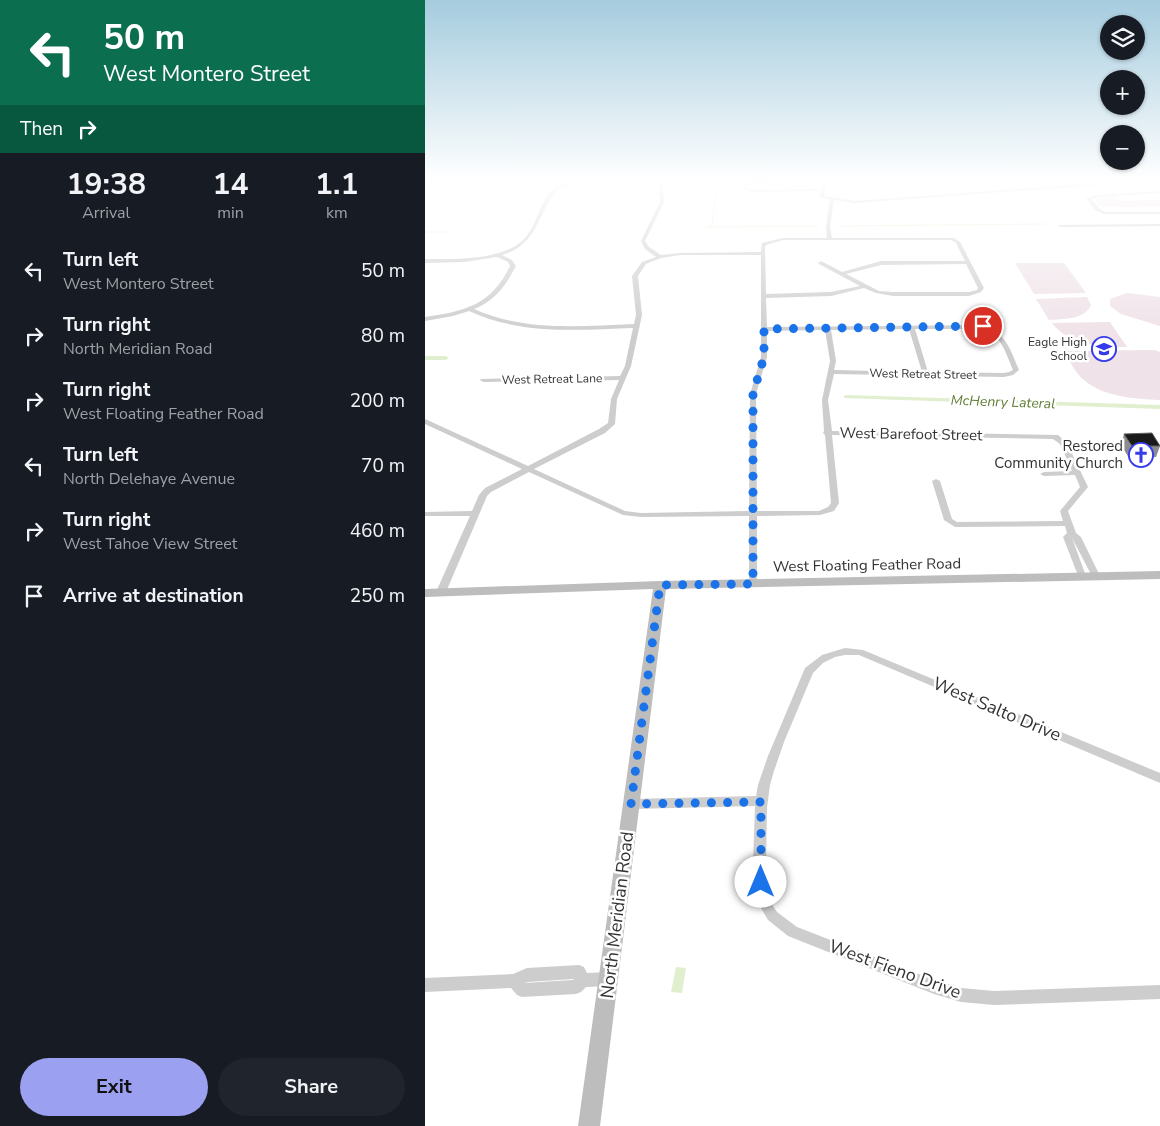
<!DOCTYPE html>
<html lang="en">
<head>
<meta charset="utf-8">
<style>
	:root { --surface:#171b24; --page:#20242c; --text:#f1f3f6; --muted:#9ea1a6; --accent:#9ca0f1 }
	body { margin:0; font-family:"Nunito Sans",sans-serif; background:var(--page); color:var(--text); height:100vh; display:flex; flex-direction:column; font-size:19px; white-space:nowrap }
	* { box-sizing:border-box; margin:0 }
	p { font-size:16px; color:var(--muted) }
	.icon { flex:none; width:28px; height:28px; fill:none; stroke:currentColor; stroke-width:2; stroke-linecap:round; stroke-linejoin:round }
	.map { position:relative; flex:1; overflow:hidden }
	.side { display:flex; flex-direction:column; background:var(--surface); width:425px }
	.side>* { flex:none }
	.top-card { background:#0b6e4f; color:#fff; overflow:hidden }
	.tools { position:absolute; left:675px; top:15px; display:grid; gap:10px }
	.tools a { display:grid; place-items:center; width:45px; height:45px; border-radius:50%; background:var(--surface); box-shadow:0 1px 4px #0004; font-size:25px }
	.pin { position:absolute; display:grid; place-items:center; width:42px; height:42px; color:#fff; margin:-21px; border:2px solid #fff; border-radius:50%; box-shadow:0 1px 5px #0007 }
	.me { position:absolute; width:55px; margin:-28px; rotate:0deg; stroke-linejoin:round; filter:drop-shadow(0 0 4px #0008) }
	.turn { display:flex; align-items:center; gap:18px; height:105px; padding:0 20px; font-size:22px }
	.turn .icon { width:65px; height:65px; stroke-width:2.5 }
	.turn b { display:block; font-size:35px; line-height:42px }
	.then { display:flex; align-items:center; height:48px; padding:0 20px; background:#0003; gap:10px; font-size:19px }
	.eta { display:flex; justify-content:space-evenly; align-items:center; height:85px; text-align:center }
	.eta b { font-size:30px; font-weight:700; line-height:35px }
	.button { display:flex; gap:10px; margin-top:auto; padding:10px 20px }
	.button a { flex:1; height:58px; border-radius:30px; background:var(--accent); color:#111; font-size:20px; font-weight:700; line-height:58px; text-align:center }
	.button a+a { background:var(--page); color:var(--text) }
	ul { padding:0; list-style:none }
	li { display:flex; align-items:center; gap:15px; height:65px; padding:0 20px }
	li div { flex:1 }
	li b { display:block; font-size:19px }
	li em { font-style:normal }
	main { display:flex; flex:1; min-height:0 }
	.map>svg:first-child { display:block }
	.green { fill:#efe2e8 }
	.water { fill:#e1efce }
	.lines { fill:none; stroke-linecap:round; stroke-linejoin:round }
	.stream { stroke:#e1efce; stroke-width:1 }
	.canal { fill:#e1efce; fill-rule:evenodd }
	.street { fill:#cdcdcd; fill-rule:evenodd }
	.secondary { fill:#bdbdbd; fill-rule:evenodd }
	.wall { fill:#8c8c8c }
	.building { fill:#1a1a1a; stroke:#5f5f5f }
	.route { stroke:#1a73e8; stroke-width:9; stroke-dasharray:0 16.2 }
	.labels { text-anchor:middle; dominant-baseline:central; stroke-width:5; stroke-linejoin:round; paint-order:stroke }
	.far-poi-label { font-size:12px; fill:#333; stroke:#fff; text-anchor:end }
	.far-street-label { font-size:12px; fill:#333; stroke:#fff }
	.far-water-label { font-size:14px; font-style:italic; fill:#5f7e34; stroke:#fff }
	.street-label { font-size:15px; fill:#333; stroke:#fff }
	.poi-label { font-size:15px; fill:#333; stroke:#fff; text-anchor:end }
	.near-street-label { font-size:18px; fill:#333; stroke:#fff }
</style>
</head>
<body>
<main>
<section class="side">
<div class="top-card">
<div class="turn"><svg class="icon" aria-label="left" viewBox="0 0 24 24"><path d="M17 20v-9H6M10 6l-5 5 5 5"/></svg><div><b>50 m</b>West Montero Street</div></div>
<div class="then">Then<svg class="icon" aria-label="right" viewBox="0 0 24 24"><path d="M7 20v-9h11M14 6l5 5-5 5"/></svg></div>
</div>
<div class="eta">
<div><b>19:38</b><p>Arrival</p></div>
<div><b>14</b><p>min</p></div>
<div><b>1.1</b><p>km</p></div>
</div>
<ul>
<li><svg class="icon" aria-label="left" viewBox="0 0 24 24"><path d="M17 20v-9H6M10 6l-5 5 5 5"/></svg><div><b>Turn left</b><p>West Montero Street</p></div><em>50 m</em></li>
<li><svg class="icon" aria-label="right" viewBox="0 0 24 24"><path d="M7 20v-9h11M14 6l5 5-5 5"/></svg><div><b>Turn right</b><p>North Meridian Road</p></div><em>80 m</em></li>
<li><svg class="icon" aria-label="right" viewBox="0 0 24 24"><path d="M7 20v-9h11M14 6l5 5-5 5"/></svg><div><b>Turn right</b><p>West Floating Feather Road</p></div><em>200 m</em></li>
<li><svg class="icon" aria-label="left" viewBox="0 0 24 24"><path d="M17 20v-9H6M10 6l-5 5 5 5"/></svg><div><b>Turn left</b><p>North Delehaye Avenue</p></div><em>70 m</em></li>
<li><svg class="icon" aria-label="right" viewBox="0 0 24 24"><path d="M7 20v-9h11M14 6l5 5-5 5"/></svg><div><b>Turn right</b><p>West Tahoe View Street</p></div><em>460 m</em></li>
<li><svg class="icon" aria-label="arrive" viewBox="0 0 24 24"><path d="M6 21V4h12l-3 4 3 4H6"/></svg><div><b>Arrive at destination</b></div><em>250 m</em></li>
</ul>
<div class="button"><a>Exit</a><a>Share</a></div>
</section>
<div class="map">
<svg width="735" height="1126" viewBox="0 0 735 1126">
	<rect width="100%" height="100%" fill="#fff"/>
	<path class="green" d="M691 196 696 201 735 200V206L676 207 671 201 672 198Z
		M590 263H639L661 293 609 294Z
		M702 293 735 297V326L696 314 685 306V299Z
		M662 297 666 305C660 320 637 319 624 320L611 299Z
		M682 322H685L702 347C677 347 643 345 627 323Z
		M729 350 735 352V400C711 399 678 397 659 380 650 373 645 361 639 351Z"/>
	<path class="water" d="M251 967 261 968 257 993 246 992Z"/>
	<g class="lines">
		<path class="stream" d="M414 226 620 224
			M282 227 393 226
			M287 227 292 181
			M0 232H25"/>
		<path class="canal" d="M0 356H21L24 358 21 360H0Z
			M421 395 735 405V409L419 398V396Z"/>
		<path class="street" d="M144 181H150L134 189 129 194C111 219 111 245 77 255L87 260 91 266C81 285 70 301 49 309 100 332 155 326 209 324L211 315 207 276 217 262 231 257 220 249 216 241 235 202 234 181H238L239 202 220 241 224 247 236 255 255 253 336 252 337 243 358 238H402L401 227 405 199 395 198 396 191 327 192 318 189 320 183 327 181H405L401 185 399 196 430 201 688 182H735V184H688L430 203 409 200 405 227 407 238H529L535 242 559 288 556 292 544 296H468L451 293 439 288 406 296 341 298 342 327 558 325C580 331 586 351 594 370L588 375 579 377 409 374 403 400 407 431 633 435 642 443 663 487 643 511 651 533 656 537 675 576 674 578H668L647 538 661 576 657 579 654 578 638 537 642 533 640 526 530 527 519 520 507 481 511 479 515 481 527 519 532 522 638 521 635 511 655 487 650 475 619 476 615 474 619 472 647 471 635 444 628 439 407 435 414 503 409 511 395 515 332 516V583L331 585 328 586 324 583V516L216 517 198 515 104 472 66 492 62 496 21 592 19 594H13L11 592 45 516H0V512L47 511 54 495 60 488 97 469 0 424V419L103 466 174 429 183 423 186 399 194 380 58 382 55 380 56 379 195 376 200 366 208 328C153 330 96 335 44 311L28 316 0 321V317C41 311 66 305 85 266L83 262 72 257 39 262 0 263V259C30 259 81 261 101 237 113 223 115 199 130 188 134 185 140 183 144 181ZM399 182 396 189 327 190 321 187 323 185 329 183ZM358 240H526L531 243 540 261H456L417 272 396 261 393 263 394 264 435 286 406 292 341 294 340 247 341 245ZM255 255H336V357L325 394 324 511 216 513 200 511 109 469 180 433 190 424 192 399 206 366 217 315 213 276 221 264 236 258ZM541 264 553 288 552 290 544 292H468L454 291 421 274 456 265ZM484 329 497 372 409 370 411 361 406 330ZM490 329H558C576 334 581 354 588 370L584 372 579 373 503 372ZM400 330 405 361 397 400 399 431 398 433 400 435 406 503 403 507 394 511H332L331 394 342 357V331Z
			M735 191V193L672 197 666 199 675 209 680 212H735V214H679L671 211 661 199 671 195Z
			M735 224V226L635 227 633 226 635 225Z
			M420 648 438 650 735 773V783L434 655H420L410 657 398 663 388 673 359 742 349 771 345 785 342 808 341 863 343 894 346 903 352 912 372 927 509 980 536 988 569 991 735 985V999L569 1005 536 1002 509 994 363 936 343 920 333 903 330 894 328 863 330 806 206 809 202 807 200 804 202 801 206 799 331 796 333 785 343 756 380 668 397 655Z
			M154 965 159 967 162 973 184 972 189 974 191 979 189 984 184 986 161 987 156 992 151 994 97 997 92 995 86 988 0 992V978L88 974 102 968ZM149 979 148 980 100 983 103 982Z"/>
		<path class="secondary" d="M735 571V579L241 589 175 1126H153L228 589 0 597V589L235 581Z"/>
	</g>
	<path class="wall" d="M699 434 735 446 731 457 704 458 696 445Z"/>
	<path class="building" d="M727 433 735 446H707L699 434Z"/>
	<linearGradient id="sky" x2="0" y2="1"><stop stop-color="#a5ccde"/><stop offset="0.53" stop-color="#fff"/><stop offset="1" stop-color="#fff" stop-opacity="0"/></linearGradient>
	<rect width="735" height="339" fill="url(#sky)"/>
	<g class="lines">
		<path class="route" d="M336 882V802L206 804 235 585 328 584V394L339 357V329L558 326"/>
	</g>
	<defs>
		<symbol id="school-ring" viewBox="-11 -11 22 22"><circle r="9.5" fill="#fff" stroke="#353bea" stroke-width="1.5"/><path d="M0-5L7-2L0 1L-7-2ZM-4 1L0 2.5L4 1V4Q0 6-4 4Z" fill="#353bea"/></symbol>
		<symbol id="church-ring" viewBox="-11 -11 22 22"><circle r="9.5" fill="#fff" stroke="#353bea" stroke-width="1.5"/><path d="M-1.2-6h2.4v3.5h3.3v2.4h-3.3V6h-2.4V-.1h-3.3v-2.4h3.3Z" fill="#353bea"/></symbol>
	</defs>
	<g fill-rule="evenodd">
		<use href="#school-ring" x="665" y="335" width="28" height="28"/>
		<use href="#church-ring" x="702" y="441" width="28" height="28"/>
	</g>
	<g class="labels">
		<g class="far-poi-label">
			<text x="662" y="342">Eagle High<tspan x="662" dy="14">School</tspan></text>
		</g>
		<g class="far-street-label">
			<text transform="translate(498 374) rotate(1)">West Retreat Street</text>
			<text transform="translate(127 379) rotate(-1)">West Retreat Lane</text>
		</g>
		<g class="far-water-label">
			<text transform="translate(578 402) rotate(2)">McHenry Lateral</text>
		</g>
		<g class="street-label">
			<text transform="translate(486 434) rotate(1)">West Barefoot Street</text>
			<text transform="translate(442 565) rotate(-1)">West Floating Feather Road</text>
		</g>
		<g class="poi-label">
			<text x="698" y="446">Restored<tspan x="698" dy="17">Community Church</tspan></text>
		</g>
		<g class="near-street-label">
			<text transform="translate(572 709) rotate(23)">West Salto Drive</text>
			<text transform="translate(192 915) rotate(-83)">North Meridian Road</text>
			<text transform="translate(470 969) rotate(20)">West Fieno Drive</text>
		</g>
	</g>
</svg>
<div class="tools">
<a><svg class="icon" aria-label="layers" viewBox="0 0 24 24"><path d="M12 4l9 5-9 5-9-5zM3 14l9 5 9-5"/></svg></a>
<a>+</a>
<a>−</a>
</div>
<div class="pin" style="left:558px;top:326px;background:#d93025"><svg class="icon" aria-label="arrive" viewBox="0 0 24 24"><path d="M6 21V4h12l-3 4 3 4H6"/></svg></div>
<svg class="me" style="left:336px;top:882px" viewBox="-20 -20 40 40"><circle r="19" fill="#fff"/><path d="M0-13L10 11 0 6-10 11z" fill="#1a73e8"/></svg>
</div>
</main>
</body>
</html>
